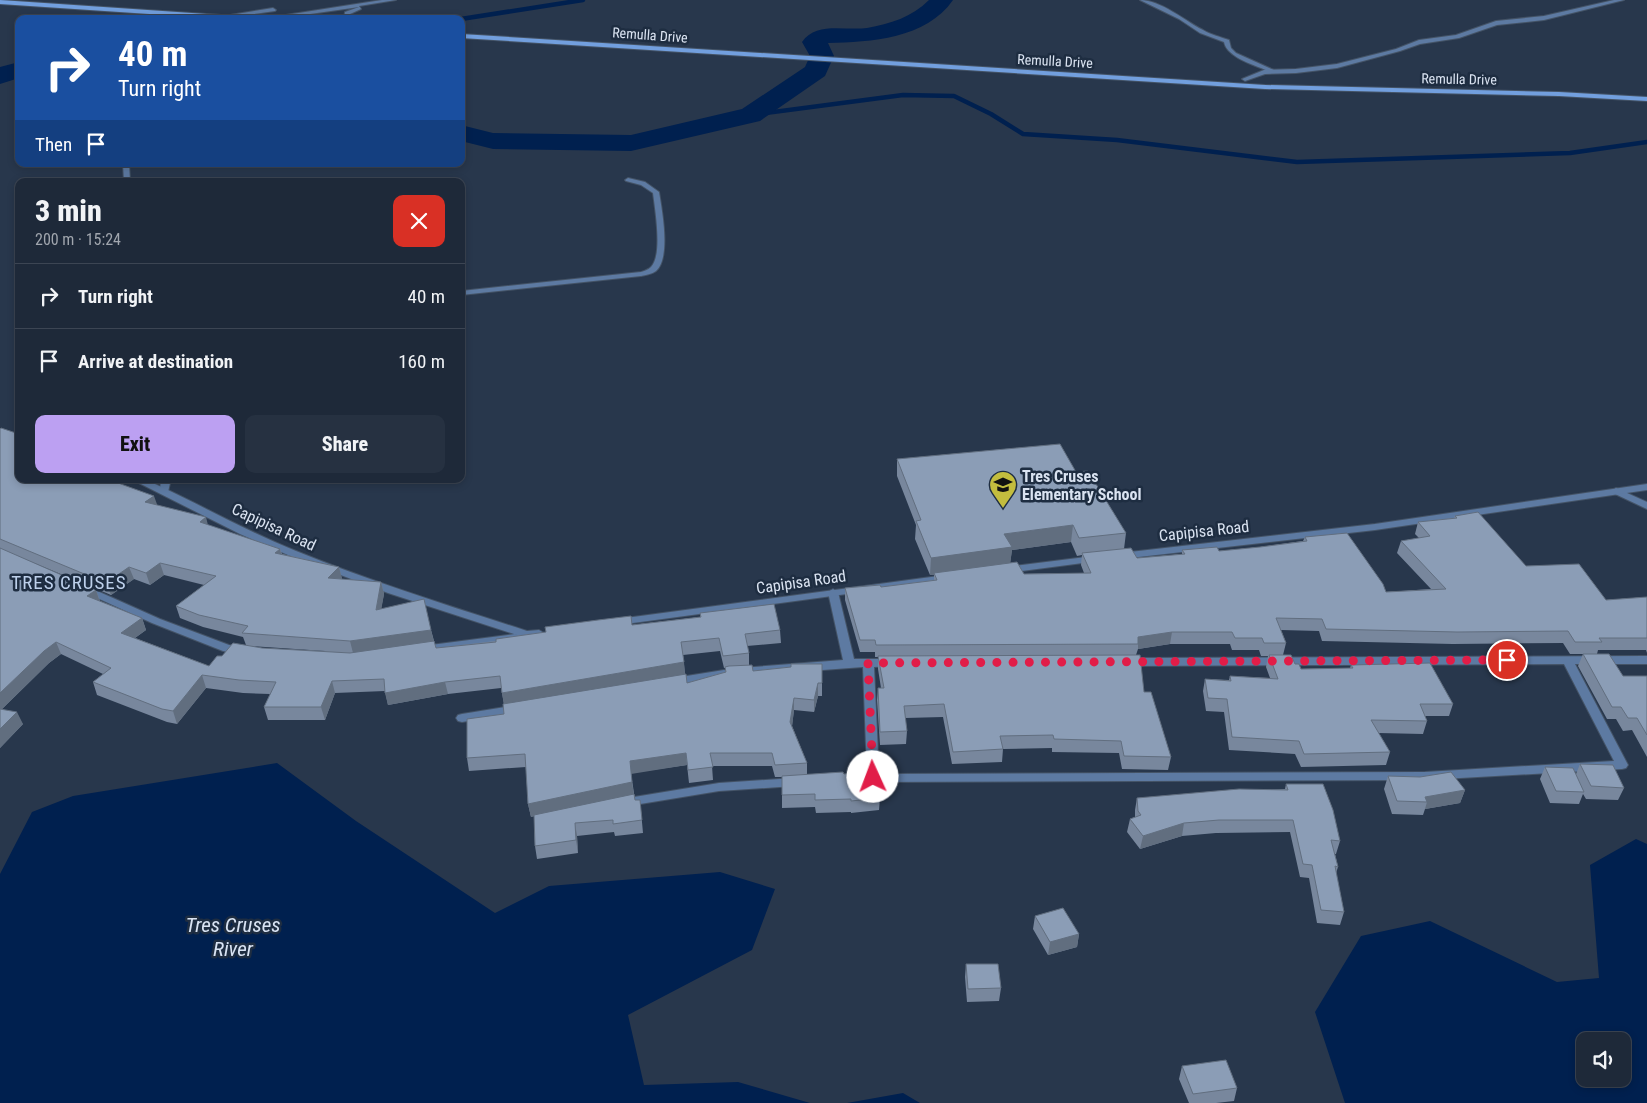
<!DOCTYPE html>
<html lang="en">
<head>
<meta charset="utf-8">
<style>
	:root { --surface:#1e2939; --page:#263141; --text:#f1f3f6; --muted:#a1a6ae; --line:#3c4553; --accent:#bca0f2 }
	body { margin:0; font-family:"Roboto Condensed",sans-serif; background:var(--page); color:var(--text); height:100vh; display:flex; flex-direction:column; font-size:19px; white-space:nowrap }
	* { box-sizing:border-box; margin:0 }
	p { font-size:16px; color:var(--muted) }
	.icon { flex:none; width:28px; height:28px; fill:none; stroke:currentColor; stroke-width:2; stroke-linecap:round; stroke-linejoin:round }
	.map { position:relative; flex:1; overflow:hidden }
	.drawer { position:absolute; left:15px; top:178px; width:450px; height:305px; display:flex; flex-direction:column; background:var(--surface); border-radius:10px; box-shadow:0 2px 8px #0003,0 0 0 1px var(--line) }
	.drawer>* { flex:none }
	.banner { position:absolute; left:15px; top:15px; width:450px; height:152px; border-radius:10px; box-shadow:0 2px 8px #0003,0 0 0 1px var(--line); background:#1a4fa0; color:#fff; overflow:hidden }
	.fabs { position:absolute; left:1576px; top:1032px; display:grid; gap:10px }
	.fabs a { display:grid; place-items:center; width:55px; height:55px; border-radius:10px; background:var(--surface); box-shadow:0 2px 8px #0003,0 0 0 1px var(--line); font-size:25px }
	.pin { position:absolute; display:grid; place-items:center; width:42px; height:42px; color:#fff; margin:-21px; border:2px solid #fff; border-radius:50%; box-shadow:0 1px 5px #0007 }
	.me { position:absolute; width:55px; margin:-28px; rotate:358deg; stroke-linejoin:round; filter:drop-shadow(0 0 4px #0008) }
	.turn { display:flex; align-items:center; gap:18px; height:105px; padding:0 20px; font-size:22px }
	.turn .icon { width:65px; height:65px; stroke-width:2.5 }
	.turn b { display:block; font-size:35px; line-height:42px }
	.then { display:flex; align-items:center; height:48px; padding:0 20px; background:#0003; gap:10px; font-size:19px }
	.round { display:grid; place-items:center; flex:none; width:52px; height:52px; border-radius:10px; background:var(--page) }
	.overview { display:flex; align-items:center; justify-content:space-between; height:85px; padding:0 20px }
	h1 { font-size:30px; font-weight:800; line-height:38px }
	.primary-button { display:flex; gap:10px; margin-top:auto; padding:10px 20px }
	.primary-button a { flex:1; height:58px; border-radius:10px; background:var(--accent); color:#111; font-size:20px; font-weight:800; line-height:58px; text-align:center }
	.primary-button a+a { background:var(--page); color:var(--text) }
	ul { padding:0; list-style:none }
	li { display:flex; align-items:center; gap:15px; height:65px; padding:0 20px; border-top:1px solid var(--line) }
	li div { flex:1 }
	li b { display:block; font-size:19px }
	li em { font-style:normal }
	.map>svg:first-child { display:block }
	.water { fill:#00204f; fill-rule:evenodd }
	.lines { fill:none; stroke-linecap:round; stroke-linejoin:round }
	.stream { stroke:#00204f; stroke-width:4.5 }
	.river { fill:#00204f; fill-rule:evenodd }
	.service-casing { stroke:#445366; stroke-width:2 }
	.minor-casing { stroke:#445366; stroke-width:2 }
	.tertiary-casing { stroke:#445366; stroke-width:2 }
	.secondary-casing { stroke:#445366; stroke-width:2 }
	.service { fill:#5d7aa2; fill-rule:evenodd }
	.minor { fill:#5d7aa2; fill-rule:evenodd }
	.tertiary { fill:#5d7aa2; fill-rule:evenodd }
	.secondary { fill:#729fde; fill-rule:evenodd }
	.wall { fill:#78879d; fill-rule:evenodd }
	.shaded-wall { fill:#616e7f }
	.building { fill:#8b9db6; stroke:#616e7f }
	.route { stroke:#e11d48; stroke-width:9; stroke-dasharray:0 16.2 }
	.labels { text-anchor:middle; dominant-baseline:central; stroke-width:5; stroke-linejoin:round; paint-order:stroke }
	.far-street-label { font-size:14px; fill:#dae3f1; stroke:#1e2d41 }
	.poi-label { font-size:16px; font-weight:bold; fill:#dae3f1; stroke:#1e2d41; text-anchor:start }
	.street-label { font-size:16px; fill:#dae3f1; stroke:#1e2d41 }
	.quarter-label { font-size:19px; letter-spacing:1px; fill:#bed1ec; stroke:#1e2d41 }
	.near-water-label { font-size:21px; font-style:italic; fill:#d9e4f4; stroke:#1e2d41 }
</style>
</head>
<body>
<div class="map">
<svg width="1647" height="1103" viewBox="0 0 1647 1103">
	<rect width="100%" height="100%" fill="#28374c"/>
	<path class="water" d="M277 763 356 821 495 913 549 886 720 872 775 889 752 950 628 1015 644 1085 738 1082 810 1103H0V874L32 812 73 796Z
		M1636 839 1647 844V1103H1345L1315 1012 1361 936 1430 921 1557 982 1599 978 1590 865ZM1622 1041V1079H1585V1041Z
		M903 1093 920 1103H847Z"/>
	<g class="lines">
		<path class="stream" d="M461 19 583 0
			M751 115 903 95 954 96 991 114 1023 134 1117 140 1297 162 1570 153 1647 142"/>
		<path class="river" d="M929 0H953C926 39 871 42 828 43L834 56 825 76 760 121 631 151 493 149 461 141V125L493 133 631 135 742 109 805 67 810 56 802 42C816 21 845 31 867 28 890 24 912 17 929 0Z
			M19 62V78L0 84V67Z"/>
		<defs>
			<path id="service" d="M1140 0C1161 0 1185 21 1203 30 1211 35 1221 37 1229 40L1231 48 1236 53 1276 71 1271 72C1257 66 1227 58 1224 42L1200 33 1179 19Z
				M1616 488 1647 502V509L1613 493 1611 491Z"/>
			<path id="minor" d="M1614 0H1624L1544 20 1497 25 1459 38 1420 44 1400 51 1337 68 1296 73 1265 74 1245 81 1242 79 1264 70 1296 69 1337 64 1396 49 1419 40 1456 35 1496 21 1544 16Z
				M123 164H129L130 181H124Z
				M628 178 645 182 659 192C662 210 671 258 656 271 652 274 646 275 641 276L461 295V291L641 272C644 271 648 270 651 267 663 255 655 209 653 193L641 185 626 181 625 180Z
				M161 479H171L168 492H162L160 490Z
				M86 586 160 619 229 645 246 647 247 650 242 654 223 651 152 623 82 591 81 589 82 587Z
				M833 589 838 592 854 659H891L895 660 896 663 895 666 874 667 879 774 1425 772 1614 761 1564 664 1128 666 1124 665 1123 662 1124 659 1128 658 1647 656V664H1575L1628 765 1626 768 1622 769 1425 780 861 782 857 781 855 778 857 775 867 774 863 667 741 676 737 675 735 672 737 669 741 668 843 660 828 592Z
				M515 634 519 635 520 637 519 639 423 654 418 650 423 646Z
				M724 670 728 671 730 674 728 677 674 686 670 685 668 682 670 679 674 678Z
				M517 705 521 706 523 709 521 712 462 722 458 721 456 718 458 715 462 714Z
				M794 778 798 779 800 782 798 785 794 786 719 791 628 806 624 805 622 802 624 799 628 798 719 783Z"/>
			<path id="tertiary" d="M382 0H396L359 6 361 9 350 14V19H344L345 12 359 7 275 19H260Z
				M273 8 276 10 275 11 221 19 218 17Z
				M131 479H143L155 484C203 506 248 532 296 551 372 582 450 606 527 631L539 630 544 633C541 638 529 639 523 637L388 593 288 555 240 534Z
				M1647 484V490L1375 530 1121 559 1116 556 1121 553 1375 524Z
				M1094 556 1098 557 1099 559 1098 561 1007 573 1002 570 1007 567Z
				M946 575 950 576 951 578 950 580 618 625 613 622 618 619Z"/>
			<path id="secondary" d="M0 0 251 17 253 19H224L0 4Z
				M461 34 1265 85 1559 92 1647 97V101L1559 96 1265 89 461 38Z"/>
		</defs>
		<use href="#service" class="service-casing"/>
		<use href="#minor" class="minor-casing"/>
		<use href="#tertiary" class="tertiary-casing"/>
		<use href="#secondary" class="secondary-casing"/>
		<use href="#service" class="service"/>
		<use href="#minor" class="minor"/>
		<use href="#tertiary" class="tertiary"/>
		<use href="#secondary" class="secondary"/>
	</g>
	<path class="wall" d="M0 429 19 479 157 505 208 525 280 549 282 554 339 567 342 579 381 582 384 594 381 609 431 630 436 648 700 617V613L780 630 781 643 747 646 749 653V665L753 671 822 664V696H818L814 712 794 710 792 726 807 763V774H844L880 798 879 810 851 813V812L816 813 815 807 782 808V777H775L772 766H712L713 780 689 783 687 765 631 773 635 800H640L643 833 615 836 614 832 577 836 578 853 537 859 535 846 534 816 531 817 528 804 526 767 469 771 467 758 504 714V704L501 688 448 694 388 705 385 691 335 693 325 720H268L264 707 270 694 243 693 206 688 177 724 167 722 97 695 93 682 103 674 61 654 49 663 2 709 23 724 0 748ZM15 555 111 595 134 579 150 585 164 575 204 585 176 606 180 618 203 627 243 637 246 645 222 656 209 666 135 638 146 630 142 618 100 601 96 590ZM250 646 325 651 262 648ZM720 651 724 668H725V672L687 683 685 674 683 655Z
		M897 459 1076 472 1126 533 1124 549 1137 558 1182 554V550L1219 551 1260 547 1303 541 1305 537 1386 592 1431 589 1397 553 1401 541 1419 538 1415 534 1418 522 1454 518 1455 516 1526 566 1606 600 1647 597V653L1646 650H1598L1597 654 1623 676H1647V757L1632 730 1623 731 1616 719H1607L1578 666 1583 654H1570L1563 643 1453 644 1322 641 1319 631 1281 630 1286 643 1283 655 1301 669 1350 668 1351 665 1453 704 1449 716H1425L1427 721 1423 734 1378 733 1390 752 1386 765 1301 767 1295 754 1229 750 1224 712 1206 711 1203 691 1205 679 1229 680 1230 676 1270 678 1266 667 1268 656H1261L1259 650H1232L1230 644H1170L1138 649 1136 655 1144 692 1171 757 1168 770 1122 769 1119 753 1052 752V748L1003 749 1002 762 952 764 943 717 905 718 907 731 906 744 880 745 877 700 878 688H881L878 669V657H875V652H860L845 600V588L881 587 934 580V575H930L915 539 916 525 897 476ZM1071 542 1077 556 1082 555 1081 565 1084 573 1024 574 1010 563 1012 550Z
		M1580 764 1624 788 1618 800 1586 799 1583 794 1579 804 1550 803 1540 779 1545 767 1576 774Z
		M1388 776 1465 790 1460 803 1425 809 1423 815 1392 814 1384 789Z
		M1286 784 1340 841 1336 854H1335L1338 867 1336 873 1344 912 1340 925 1317 923 1309 878 1300 877 1290 832 1216 833 1182 836 1140 849 1127 832 1130 819 1135 817V810L1137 798 1285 789Z
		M1035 916 1079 934 1077 947 1048 955 1033 929Z
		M966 964 1001 988 999 1001 967 1002 965 977Z
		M1182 1066 1237 1088 1234 1101 1216 1103H1189L1179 1079Z"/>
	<path class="shaded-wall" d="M154 496 158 507 145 502Z
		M206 517 209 529 200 522Z
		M1073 525 1071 542 1012 550 1010 565 934 573V575H930L931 558 1004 534Z
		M280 549 283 561 275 553Z
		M160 563 164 575 150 585 146 573Z
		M129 567 134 579 111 595 106 583Z
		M339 567 342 579 328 578Z
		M381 582 384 594 379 622 376 610Z
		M96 590 100 602 87 596Z
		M142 618 146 630 125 645 121 633Z
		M431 630 434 642 353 653 350 641Z
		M1172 632 1170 644 1138 649V637Z
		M56 642 61 654 49 663 0 711V693L44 651Z
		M684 662 685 675 504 705 502 693Z
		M202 675 206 688 177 724 173 711Z
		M332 681 335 693 325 720 321 707Z
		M445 682 448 694 388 705 385 693Z
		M818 683V696L814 712V700Z
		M794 698V710L791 735 790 722Z
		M17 712 23 724 0 748V729Z
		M686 753 687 765 631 774 630 761Z
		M632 782 634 795 531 817 528 804Z
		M1465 790 1460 803 1425 809 1427 802 1425 797Z
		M575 823 577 836 578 853 576 840Z
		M1184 823 1182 836 1140 849 1143 836Z
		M1079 934 1077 947 1048 955 1050 942Z"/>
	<path class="building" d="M1 428 19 434V479H107L154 496 145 502 206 517 200 522 280 549 275 553 339 567 328 578 381 582 376 610 424 599 431 630 350 641 242 633 248 626 199 615 176 606 216 576 160 563 146 573 129 567 106 583 0 539V429Z
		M1060 444 1076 472 1088 471 1126 533 1079 538 1073 525 1004 534 1012 547 931 558 916 521 921 520 897 459Z
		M1478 512 1526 566 1579 564 1606 600 1647 597V638H1599L1602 642H1575L1568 631 1457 632 1326 629 1322 619 1276 618 1286 643H1264L1262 638H1235L1232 632H1172L1138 637V644L876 645 875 640H860L845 588 880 585 881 587 937 580 934 573 1017 562 1024 574 1091 573 1082 553 1131 548 1137 558 1185 554 1182 550 1217 547 1219 551 1260 547 1307 541 1305 537 1347 533 1383 584 1386 592 1446 589 1401 541 1430 536 1418 522 1457 518 1455 516Z
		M0 548 96 590 87 596 142 618 121 633 209 666 217 656H222L233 643 262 648 350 653 434 641 436 648 496 642V639L546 632 545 627 598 620 631 616 632 625 701 617 700 613 774 604 780 630 745 634 749 653 723 656 719 638 681 642 684 662 502 693 500 676 445 682 385 693 384 679 332 681 321 707H264L276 682 239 680 202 675 173 711 162 709 93 682 111 668 56 642 44 651 0 693Z
		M1583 654H1609L1623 676H1647V735L1637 718H1628L1621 707H1612Z
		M1140 655 1144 692H1151L1171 757 1124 756 1121 741 1054 739 1053 735 1000 736 1003 749 953 752 944 704 904 706 907 731 880 732 878 688H884L878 656Z
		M1269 655H1291L1295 664H1299L1301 669 1353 668 1351 665 1430 663 1453 704H1420L1427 721 1371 720 1390 752 1304 754 1299 741 1232 737 1227 699 1208 698 1205 679 1231 681 1230 676 1278 679Z
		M791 664H822V683H818L814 700 794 698 790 722 807 763 775 765 772 753H710L713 767 688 770 686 753 630 761 632 782 528 804 525 754 467 758V719L504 714 503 704 686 674 687 683 726 672 725 667 729 666 752 665 753 671 791 667Z
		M0 709 17 712 0 729Z
		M1580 764 1613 765 1624 788 1591 786Z
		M1545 767 1573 768 1584 792 1556 791Z
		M873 771 880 798 851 801V799L815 800V794L782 795V776L843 772 844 774Z
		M1451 772 1465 790 1425 797 1427 802 1397 801 1388 776 1420 777Z
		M1286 784H1323L1333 810 1340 841 1331 840 1338 867 1335 866 1344 912 1321 910 1312 865 1303 864 1293 820H1219L1184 823 1143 836 1130 819 1141 815 1138 811 1137 798 1239 789 1288 790Z
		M634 794 635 800H640L642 820 613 824V820L575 823 576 840 535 846 534 815Z
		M1063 908 1079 934 1050 942 1035 916Z
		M966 964H998L1001 988 968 989Z
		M1226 1060 1237 1088 1193 1094 1182 1066Z"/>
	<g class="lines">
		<path class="route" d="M873 777 868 663 1507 660"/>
	</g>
	<defs>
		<symbol id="school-pin" viewBox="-11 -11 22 30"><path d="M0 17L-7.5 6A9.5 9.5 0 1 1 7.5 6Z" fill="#c3bd3e" stroke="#1e2d41"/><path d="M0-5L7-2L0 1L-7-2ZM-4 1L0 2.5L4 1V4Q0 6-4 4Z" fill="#111"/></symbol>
	</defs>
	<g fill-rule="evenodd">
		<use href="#school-pin" x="987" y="469" width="32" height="43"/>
	</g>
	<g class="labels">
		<g class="far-street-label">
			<text transform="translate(650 35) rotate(4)">Remulla Drive</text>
			<text transform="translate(1055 61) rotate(3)">Remulla Drive</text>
			<text transform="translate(1459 79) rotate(1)">Remulla Drive</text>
		</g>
		<g class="poi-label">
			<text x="1022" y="476">Tres Cruses<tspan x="1022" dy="18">Elementary School</tspan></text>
		</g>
		<g class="street-label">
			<text transform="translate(274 527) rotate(25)">Capipisa Road</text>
			<text transform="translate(1204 531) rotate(-6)">Capipisa Road</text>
			<text transform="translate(801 582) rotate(-8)">Capipisa Road</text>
		</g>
		<g class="quarter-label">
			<text x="69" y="582">TRES CRUSES</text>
		</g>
		<g class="near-water-label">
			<text x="233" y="925">Tres Cruses<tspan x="233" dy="24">River</tspan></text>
		</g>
	</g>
</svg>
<div class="fabs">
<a><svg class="icon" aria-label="sound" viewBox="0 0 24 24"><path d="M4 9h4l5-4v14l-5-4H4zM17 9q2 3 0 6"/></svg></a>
</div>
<div class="pin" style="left:1507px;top:660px;background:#d93025"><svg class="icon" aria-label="arrive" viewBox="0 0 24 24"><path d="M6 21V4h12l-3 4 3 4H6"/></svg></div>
<svg class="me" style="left:873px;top:777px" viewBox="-20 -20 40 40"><circle r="19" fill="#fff"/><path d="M0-13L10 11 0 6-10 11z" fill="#e11d48"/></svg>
<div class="banner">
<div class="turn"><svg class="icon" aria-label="right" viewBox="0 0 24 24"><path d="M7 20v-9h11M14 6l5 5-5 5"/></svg><div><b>40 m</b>Turn right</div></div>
<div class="then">Then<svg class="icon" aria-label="arrive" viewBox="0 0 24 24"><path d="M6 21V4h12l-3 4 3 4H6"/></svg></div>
</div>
<section class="drawer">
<div class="overview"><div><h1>3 min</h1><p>200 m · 15:24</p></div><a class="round" style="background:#d93025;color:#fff"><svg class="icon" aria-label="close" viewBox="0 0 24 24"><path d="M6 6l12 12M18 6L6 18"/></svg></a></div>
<ul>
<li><svg class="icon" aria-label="right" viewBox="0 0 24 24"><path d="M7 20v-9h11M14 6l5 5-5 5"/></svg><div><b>Turn right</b></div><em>40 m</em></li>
<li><svg class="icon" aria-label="arrive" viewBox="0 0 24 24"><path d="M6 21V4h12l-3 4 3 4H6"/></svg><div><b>Arrive at destination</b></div><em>160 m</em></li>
</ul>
<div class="primary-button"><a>Exit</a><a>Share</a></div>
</section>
</div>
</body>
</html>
